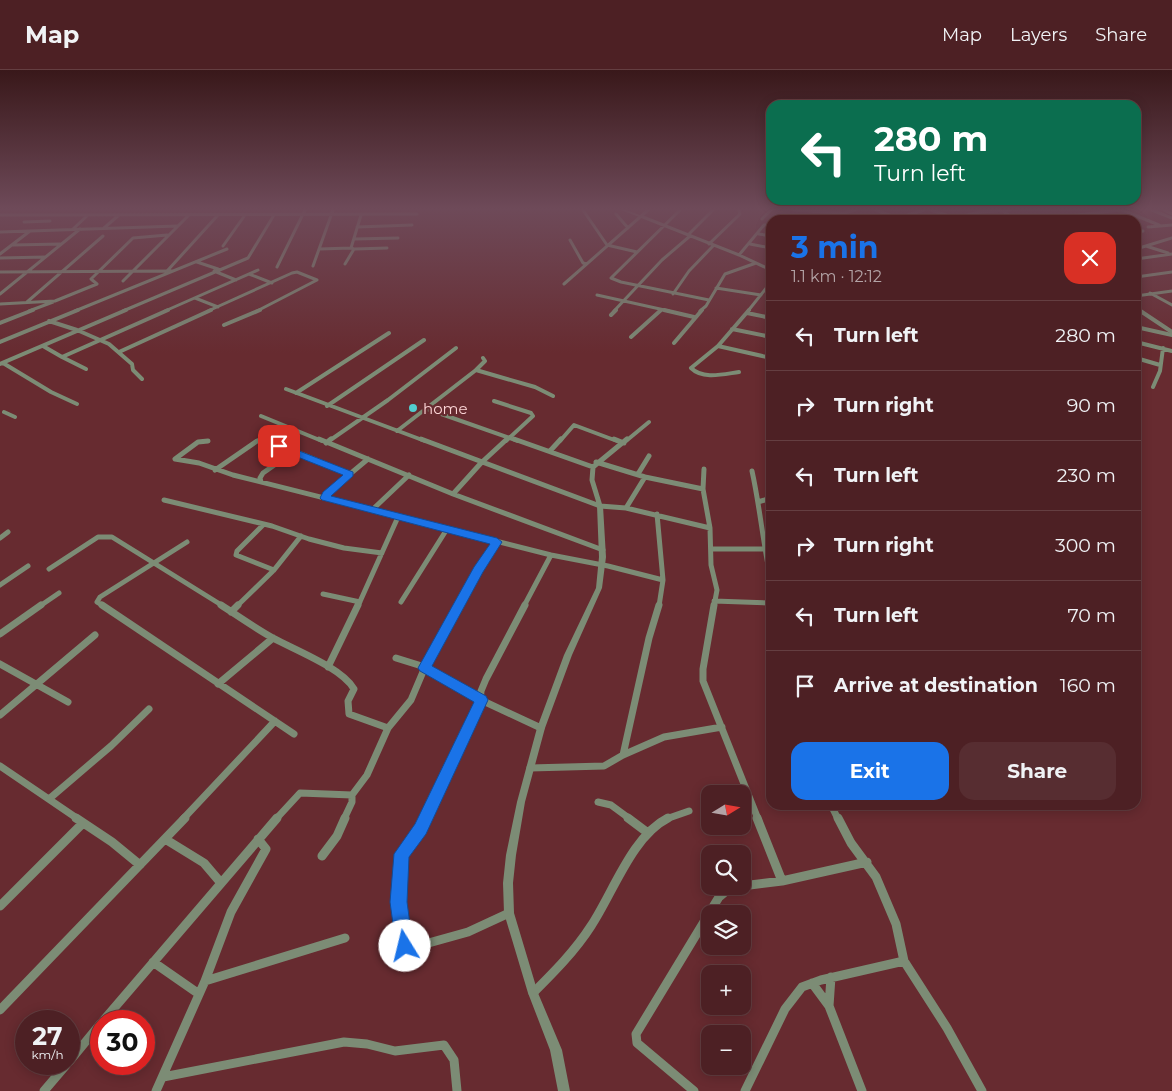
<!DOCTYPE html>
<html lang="en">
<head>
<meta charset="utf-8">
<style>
	:root { --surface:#4d2024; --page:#572d31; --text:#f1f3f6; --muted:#b3a3a6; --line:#643e41; --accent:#1a73e8 }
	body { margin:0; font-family:Montserrat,sans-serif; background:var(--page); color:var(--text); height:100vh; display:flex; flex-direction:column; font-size:19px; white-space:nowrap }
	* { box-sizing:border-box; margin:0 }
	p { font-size:16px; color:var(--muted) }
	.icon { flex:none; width:28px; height:28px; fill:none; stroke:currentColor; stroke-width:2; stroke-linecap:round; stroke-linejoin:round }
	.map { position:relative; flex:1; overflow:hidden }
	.sheet { position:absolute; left:766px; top:145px; width:375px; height:595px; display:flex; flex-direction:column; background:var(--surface); border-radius:15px; box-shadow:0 2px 12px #0003,0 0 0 1px var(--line) }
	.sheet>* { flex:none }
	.hud { position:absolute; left:766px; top:30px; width:375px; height:105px; border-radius:15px; box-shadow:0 2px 12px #0003,0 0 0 1px var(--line); background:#0b6e4f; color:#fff; overflow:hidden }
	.needle { width:32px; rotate:79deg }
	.fabs { position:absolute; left:701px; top:715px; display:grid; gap:10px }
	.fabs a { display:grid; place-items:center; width:50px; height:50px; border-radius:10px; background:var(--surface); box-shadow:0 2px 12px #0003,0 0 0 1px var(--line); font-size:25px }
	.speed { position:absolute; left:15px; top:940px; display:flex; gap:10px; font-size:25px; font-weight:700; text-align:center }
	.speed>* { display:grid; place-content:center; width:65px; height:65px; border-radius:50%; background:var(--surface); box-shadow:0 2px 12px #0003,0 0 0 1px var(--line); line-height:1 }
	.speed small { font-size:12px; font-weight:400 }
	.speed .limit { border:8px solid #d22; background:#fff; color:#111 }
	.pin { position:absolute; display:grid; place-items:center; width:42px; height:42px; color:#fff; margin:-21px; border-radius:10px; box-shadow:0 2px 8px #0006 }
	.me { position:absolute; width:55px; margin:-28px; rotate:351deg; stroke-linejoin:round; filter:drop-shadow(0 0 4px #0008) }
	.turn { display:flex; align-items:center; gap:18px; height:105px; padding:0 25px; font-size:22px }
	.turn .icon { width:65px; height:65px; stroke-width:2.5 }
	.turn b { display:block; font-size:35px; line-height:42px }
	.round { display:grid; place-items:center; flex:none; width:52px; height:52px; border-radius:15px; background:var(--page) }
	.overview { display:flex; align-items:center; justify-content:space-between; height:85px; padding:0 25px }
	h1 { font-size:30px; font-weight:700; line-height:38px; color:var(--accent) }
	.cta { display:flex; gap:10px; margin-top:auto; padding:10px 25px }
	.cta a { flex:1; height:58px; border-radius:15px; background:var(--accent); color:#fff; font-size:20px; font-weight:700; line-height:58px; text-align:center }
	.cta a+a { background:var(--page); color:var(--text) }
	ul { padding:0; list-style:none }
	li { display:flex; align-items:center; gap:15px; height:70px; padding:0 25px; border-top:1px solid var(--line) }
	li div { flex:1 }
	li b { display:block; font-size:19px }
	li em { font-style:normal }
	header { display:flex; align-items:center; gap:30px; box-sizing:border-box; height:70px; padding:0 25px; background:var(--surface); border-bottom:1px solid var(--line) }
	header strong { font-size:24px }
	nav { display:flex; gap:28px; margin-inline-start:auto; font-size:18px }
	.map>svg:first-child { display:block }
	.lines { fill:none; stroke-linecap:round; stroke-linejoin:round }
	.minor-far4 { stroke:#7c8c75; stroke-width:3 }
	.minor-far3 { stroke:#7c8c75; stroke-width:4 }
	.minor-far2 { stroke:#7c8c75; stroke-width:5 }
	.minor-far1 { stroke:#7c8c75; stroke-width:7 }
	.minor { stroke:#7c8c75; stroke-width:9 }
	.tertiary { fill:#7c8c75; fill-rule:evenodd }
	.route { fill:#1a73e8; stroke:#114b97 }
	.poi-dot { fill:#52cdcf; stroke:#672b30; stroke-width:2 }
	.labels { text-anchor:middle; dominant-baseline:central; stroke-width:4.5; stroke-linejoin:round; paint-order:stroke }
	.far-poi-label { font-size:15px; fill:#fbd4d5; stroke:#672b30; text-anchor:start }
</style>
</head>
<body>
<header>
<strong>Map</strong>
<nav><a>Map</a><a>Layers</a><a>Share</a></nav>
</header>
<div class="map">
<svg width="1172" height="1021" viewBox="0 0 1172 1021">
	<rect width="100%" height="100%" fill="#672b30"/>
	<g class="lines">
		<path class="minor-far4" d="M583 140 607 175 637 182
			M680 140 611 208 621 212 709 230
			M794 140 842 143
			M876 140 897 148
			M931 140 961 150
			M1122 140 1159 155
			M1152 140 1172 148
			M1164 140 1172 144
			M1003 141 1016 150
			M616 144 628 158
			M0 145 417 144
			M910 145 925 150
			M1089 145 1099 150
			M643 147 739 185 771 200
			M954 148 980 142 1010 140
			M762 149 771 140
			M793 149 799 150
			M819 150 855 140
			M891 150 924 140
			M1037 150 1119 140
			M24 152 50 151
			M357 157 412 155
			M1148 157 1172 155
			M104 158 119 145
			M73 159 88 145
			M0 162 177 156
			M1136 162 1143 161
			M759 164 771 166
			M688 165 713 140
			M354 169 398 168
			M570 170 583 193 587 194
			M709 174 740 144 739 140
			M750 174 771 178
			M13 175 60 174
			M223 176 245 145
			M1146 176 1168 183
			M319 179 351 178
			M354 179 387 178
			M1136 179 1172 168
			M0 184 30 161
			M739 185 764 155H771
			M0 188 45 187
			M1136 189 1172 184
			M197 192 218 199
			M345 194 354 179 351 178 361 145
			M313 196 333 140
			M277 197 305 140
			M168 200 218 145
			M214 201 236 210
			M0 202 172 201
			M249 204 272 213
			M1136 207 1172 202
			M123 211 189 145
			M97 214 91 209 133 168 167 165
			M564 214 648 140
			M716 218 761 225
			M1150 223 1172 235
			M0 224 80 159
			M673 224 689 201 713 176
			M597 225 669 241
			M1136 226 1172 221
			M195 228 218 237
			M27 232 103 166
			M0 234 55 231 97 214
			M1136 238 1141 241
			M29 241 53 232
			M75 241 227 179
			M123 241 248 188 274 145
			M165 241 258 200
			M208 241 292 203 297 202 317 210 257 241
			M614 241 662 190 690 166
			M660 241 661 240
			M700 241 706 236 725 204 756 193
			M748 241 771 212"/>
		<path class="minor-far3" d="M664 240 694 247
			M1139 240 1172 262
			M747 243 771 248
			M611 245 616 240
			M49 251 77 260 109 274 132 294 133 300 142 309
			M0 253 33 240
			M224 255 260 240
			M1136 257 1172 265
			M732 259 771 267
			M631 267 661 240
			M0 272 78 240
			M1136 272 1172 281
			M674 273 702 240
			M43 276 62 287
			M718 276 771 288
			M119 282 211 240
			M1136 288 1160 295
			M3 293 51 322 77 334
			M0 294 126 240
			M86 299 62 287 168 240
			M476 300 535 317 553 326
			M739 302C724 304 703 310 691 298L718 276 749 240
			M1153 317 1160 301 1163 278
			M286 319 425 371
			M296 323 389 263
			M494 331 531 343 533 346 506 371
			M327 336 424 270
			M427 339 518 371
			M4 342 15 347
			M261 346 322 371
			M397 361 476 300 485 291 483 288
			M258 371 264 369 268 371
			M329 371 388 330 456 278
			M560 371 574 355 617 371
			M626 371 649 352"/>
		<path class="minor-far2" d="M265 369 350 404
			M319 369 453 424 603 480
			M421 369 600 436 626 438 710 458
			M514 369 593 397
			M614 369 624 373
			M208 371 198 372 175 389 199 393 233 405 551 485 608 496 663 510
			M326 373 331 369
			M550 381 561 369
			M596 392 645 407 703 419
			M704 399 703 419 710 458 711 495 717 520 714 536
			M215 400 257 371 263 369
			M752 401C760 437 763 474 771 510
			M638 404 649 386
			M261 412 260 408 263 403 293 382
			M453 424 481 393 507 369
			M325 428 326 424 368 389
			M164 430 272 456 309 469 344 478 382 483
			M758 432 771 428
			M600 436 592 410 593 397 627 369
			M626 438 645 407
			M372 440 409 405
			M657 444 663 510 659 536
			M263 455 237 481 236 485 274 500
			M0 468 8 462
			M711 479H764
			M49 499 98 467H112L223 536
			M0 515 28 496
			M323 524 360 532
			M714 531 771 533
			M401 532 447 459
			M40 536 59 523
			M104 536 97 532 100 527 187 472
			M237 536 274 500 301 466
			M358 536 398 447
			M458 536 478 500 497 472
			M524 536 551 485"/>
		<path class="minor-far1" d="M102 535 294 664
			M221 535C238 546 255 558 273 568 295 580 342 598 354 619L348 631 349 644 388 658
			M714 535 703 599V611L758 749
			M231 542 238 535
			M0 564 41 535
			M396 588 425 597 481 630 541 658
			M0 594 68 632
			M328 597 358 535
			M218 614 273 568
			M0 645 95 565
			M623 685 649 568 659 535
			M0 696 78 749
			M530 698 604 696 623 685 664 667 722 657
			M49 729 111 676 149 639
			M598 732 611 735 630 749
			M831 735 838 749
			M183 749 275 651
			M276 749 300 723 352 725
			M344 749 352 732V725L367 705 388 658 411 630 425 597 459 535
			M426 749 480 633 481 621 486 609 525 535
			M666 749 689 741"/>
		<path class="minor" d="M76 748 112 772 140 795
			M426 748 421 759 402 784 398 832 403 871 407 879 468 862 509 843
			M628 748 648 763
			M757 748 782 811
			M838 748 851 773 876 807 896 854 904 891 947 958 982 1021
			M165 769 204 793 221 813
			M322 786 337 766 345 748
			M742 816 782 811 867 792
			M0 836 83 753
			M153 892 199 924
			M831 907 829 936 862 1021
			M205 911 345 868
			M812 913 829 936
			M533 923C554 902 575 881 591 856 613 823 632 766 668 748
			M0 940 185 748
			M103 951 277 748
			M69 992 101 953
			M163 1007 344 972 367 974 395 981 444 975 454 990 457 1021
			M44 1021 67 994
			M156 1021 205 911 231 842 266 779 258 769
			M694 1021 637 973 636 964 719 827 725 822 741 816
			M745 1021 785 939 802 917 821 910 904 891"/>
		<path class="tertiary" d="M621 140H626L645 147 642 148Z
			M600 434 603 436 606 487 602 518 572 585 545 658 525 732 516 785 513 813 514 843 538 923 562 980 570 1021H558L550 980 528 923 504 843 503 813 506 785 517 732 537 658 564 585 596 518 599 487 597 436Z"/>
	</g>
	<linearGradient id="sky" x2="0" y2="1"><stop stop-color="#39181a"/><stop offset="0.49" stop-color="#6e4a59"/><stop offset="1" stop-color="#6e4a59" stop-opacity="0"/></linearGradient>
	<rect width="1172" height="283" fill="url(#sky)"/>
	<path class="route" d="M279 373 353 402V406L331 426 497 468 502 472 483 502 432 596 486 626 488 630 426 764 409 787 407 832 413 876 411 882 405 885 399 882 396 876 390 832 394 784 415 754 474 632 420 601 418 598 474 497 490 474 322 430 320 428 323 422 343 405 275 378 274 376Z"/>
	<circle class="poi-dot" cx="413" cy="338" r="5"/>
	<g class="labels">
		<g class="far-poi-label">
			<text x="423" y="338">home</text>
		</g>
	</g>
</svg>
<div class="fabs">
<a><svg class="needle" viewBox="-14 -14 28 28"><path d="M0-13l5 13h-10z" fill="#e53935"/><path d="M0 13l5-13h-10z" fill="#b3a3a6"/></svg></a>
<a><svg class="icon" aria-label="search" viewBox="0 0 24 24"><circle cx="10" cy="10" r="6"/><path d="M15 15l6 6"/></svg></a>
<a><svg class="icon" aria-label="layers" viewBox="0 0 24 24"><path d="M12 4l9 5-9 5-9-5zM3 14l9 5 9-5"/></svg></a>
<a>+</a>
<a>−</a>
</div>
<div class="speed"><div>27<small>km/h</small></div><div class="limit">30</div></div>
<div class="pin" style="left:279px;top:376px;background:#d93025"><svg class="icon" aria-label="arrive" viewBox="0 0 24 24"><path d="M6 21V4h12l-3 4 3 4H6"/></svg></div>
<svg class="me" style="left:405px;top:876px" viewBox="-20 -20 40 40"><circle r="19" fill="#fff"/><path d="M0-13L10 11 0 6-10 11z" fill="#1a73e8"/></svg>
<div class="hud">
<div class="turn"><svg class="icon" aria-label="left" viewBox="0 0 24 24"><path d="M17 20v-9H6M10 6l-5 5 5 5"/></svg><div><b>280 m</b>Turn left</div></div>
</div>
<section class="sheet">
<div class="overview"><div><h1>3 min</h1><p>1.1 km · 12:12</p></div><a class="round" style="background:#d93025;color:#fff"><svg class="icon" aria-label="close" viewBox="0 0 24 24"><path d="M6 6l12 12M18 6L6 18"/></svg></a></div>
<ul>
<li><svg class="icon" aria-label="left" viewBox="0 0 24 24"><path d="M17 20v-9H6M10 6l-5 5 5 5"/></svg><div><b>Turn left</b></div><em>280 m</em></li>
<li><svg class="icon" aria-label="right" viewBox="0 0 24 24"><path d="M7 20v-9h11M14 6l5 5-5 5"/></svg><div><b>Turn right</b></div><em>90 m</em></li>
<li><svg class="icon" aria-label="left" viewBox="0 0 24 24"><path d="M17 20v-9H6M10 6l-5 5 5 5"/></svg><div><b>Turn left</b></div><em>230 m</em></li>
<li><svg class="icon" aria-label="right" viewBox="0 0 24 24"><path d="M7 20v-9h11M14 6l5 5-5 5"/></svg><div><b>Turn right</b></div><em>300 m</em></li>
<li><svg class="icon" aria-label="left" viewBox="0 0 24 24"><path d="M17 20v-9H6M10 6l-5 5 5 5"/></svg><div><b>Turn left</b></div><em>70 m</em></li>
<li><svg class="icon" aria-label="arrive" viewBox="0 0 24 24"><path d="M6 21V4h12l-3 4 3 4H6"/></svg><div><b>Arrive at destination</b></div><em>160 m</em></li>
</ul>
<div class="cta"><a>Exit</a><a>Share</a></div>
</section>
</div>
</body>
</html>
